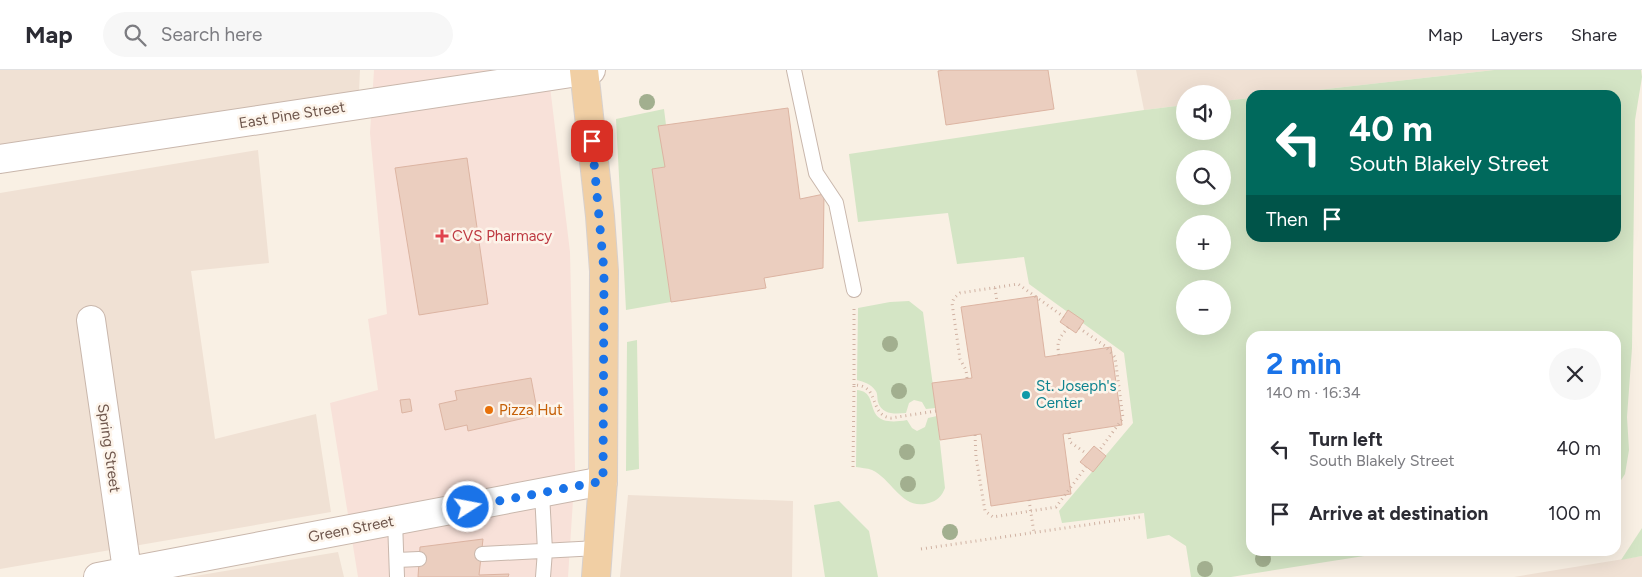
<!DOCTYPE html>
<html lang="en">
<head>
<meta charset="utf-8">
<style>
	:root { --surface:#fff; --page:#f7f7f7; --text:#2b2b33; --muted:#7c7c81; --line:#e1e1e2; --accent:#1a73e8 }
	body { margin:0; font-family:Figtree,sans-serif; background:var(--page); color:var(--text); height:100vh; display:flex; flex-direction:column; font-size:19px; white-space:nowrap }
	* { box-sizing:border-box; margin:0 }
	p { font-size:16px; color:var(--muted) }
	.icon { flex:none; width:28px; height:28px; fill:none; stroke:currentColor; stroke-width:2; stroke-linecap:round; stroke-linejoin:round }
	.map { position:relative; flex:1; overflow:hidden }
	.side { position:absolute; left:1246px; top:261px; width:375px; height:225px; display:flex; flex-direction:column; background:var(--surface); border-radius:15px; box-shadow:0 5px 20px #0002 }
	.side>* { flex:none }
	.top-card { position:absolute; left:1246px; top:20px; width:375px; height:152px; border-radius:15px; box-shadow:0 5px 20px #0002; background:#00695c; color:#fff; overflow:hidden }
	.tools { position:absolute; left:1176px; top:15px; display:grid; gap:10px }
	.tools a { display:grid; place-items:center; width:55px; height:55px; border-radius:50%; background:var(--surface); box-shadow:0 5px 20px #0002; font-size:25px }
	.pin { position:absolute; display:grid; place-items:center; width:42px; height:42px; color:#fff; margin:-21px; border-radius:10px; box-shadow:0 2px 8px #0006 }
	.me { position:absolute; width:55px; margin:-28px; rotate:79deg; stroke-linejoin:round; filter:drop-shadow(0 0 4px #0008) }
	.turn { display:flex; align-items:center; gap:18px; height:105px; padding:0 20px; font-size:22px }
	.turn .icon { width:65px; height:65px; stroke-width:2.5 }
	.turn b { display:block; font-size:35px; line-height:42px }
	.then { display:flex; align-items:center; height:48px; padding:0 20px; background:#0003; gap:10px; font-size:19px }
	.round { display:grid; place-items:center; flex:none; width:52px; height:52px; border-radius:26px; background:var(--page) }
	.head { display:flex; align-items:center; justify-content:space-between; height:85px; padding:0 20px }
	h1 { font-size:30px; font-weight:700; line-height:38px; color:var(--accent) }
	ul { padding:0; list-style:none }
	li { display:flex; align-items:center; gap:15px; height:65px; padding:0 20px }
	li div { flex:1 }
	li b { display:block; font-size:19px }
	li em { font-style:normal }
	header { display:flex; align-items:center; gap:30px; box-sizing:border-box; height:70px; padding:0 25px; background:var(--surface); border-bottom:1px solid var(--line) }
	header strong { font-size:24px }
	nav { display:flex; gap:28px; margin-inline-start:auto; font-size:18px }
	.search { width:350px; height:45px; background:var(--page); display:flex; align-items:center; gap:12px; box-sizing:border-box; padding:0 18px; border-radius:28px; color:var(--muted); font-size:19px }
	.map>svg:first-child { display:block }
	.residential { fill:#f0e1d4 }
	.commercial { fill:#f8e1d9 }
	.green { fill:#d4e5c5; fill-rule:evenodd }
	.building { fill:#ebcebf; stroke:#dcb4a2 }
	.lines { fill:none; stroke-linecap:round; stroke-linejoin:round }
	.lane-casing { stroke:#c9b7ac; stroke-width:16 }
	.street-casing { stroke:#c9b7ac; stroke-width:30 }
	.primary-casing { stroke:#d7d0cd; stroke-width:30 }
	.path { stroke:#d0b2a3; stroke-width:3; stroke-dasharray:1 4; stroke-linecap:butt }
	.lane { stroke:#fff; stroke-width:14 }
	.street { stroke:#fff; stroke-width:28 }
	.primary { stroke:#f1cfa4; stroke-width:28 }
	.tree { fill:#a2af8f }
	.route { stroke:#1a73e8; stroke-width:9; stroke-dasharray:0 16.2 }
	.health-dot { fill:#e0444e; stroke:#fdf4ea; stroke-width:2 }
	.culture-dot { fill:#0f9aa8; stroke:#fdf4ea; stroke-width:2 }
	.food-dot { fill:#e8710a; stroke:#fdf4ea; stroke-width:2 }
	.labels { text-anchor:middle; dominant-baseline:central; stroke-width:5; stroke-linejoin:round; paint-order:stroke }
	.street-label { font-size:15px; fill:#6f574d; stroke:#fdf4ea }
	.health-label { font-size:15px; fill:#be3a42; stroke:#fdf4ea; text-anchor:start }
	.culture-label { font-size:15px; fill:#0d838f; stroke:#fdf4ea; text-anchor:start }
	.food-label { font-size:15px; fill:#c56008; stroke:#fdf4ea; text-anchor:start }
</style>
</head>
<body>
<header>
<strong>Map</strong>
<div class="search"><svg class="icon" aria-label="search" viewBox="0 0 24 24"><circle cx="10" cy="10" r="6"/><path d="M15 15l6 6"/></svg>Search here</div>
<nav><a>Map</a><a>Layers</a><a>Share</a></nav>
</header>
<div class="map">
<svg width="1642" height="507" viewBox="0 0 1642 507">
	<rect width="100%" height="100%" fill="#f9f0e4"/>
	<path class="residential" d="M0 0H360L359 21 0 77Z
		M1136 0H1494L1274 25H1251V28L1223 31 1222 24H1185V35L1144 40Z
		M258 80 269 193 191 201 215 369 316 344 331 442 0 499V123Z
		M628 425 793 431 792 507H620Z
		M338 482 344 507H189Z
		M1642 486V507H1514Z"/>
	<path class="commercial" d="M374 0H548L570 182 575 399 568 507H358L330 333 378 320 368 249 387 244 370 63Z"/>
	<path class="green" d="M1494 0H1641L1642 7 1635 50 1632 278 1627 347 1629 380 1625 404 1616 418V266H1251V481H1396L1231 507H1191L1186 476 1169 465 1147 469 1144 443 1062 453 1059 441 1133 353 1124 283 1029 214 1024 187 957 194 948 143 858 152 849 84 1144 40 1185 35V61H1222L1223 31 1251 28V168H1616V25H1274ZM1185 89H1222V126H1185ZM1185 154H1222V191H1185ZM1185 219H1222V256H1185Z
		M664 39 666 55 665 97 652 99 671 232 626 240 616 49Z
		M909 231 923 242 936 338 926 339 922 332 914 330 909 333 906 343C895 344 882 345 878 332 877 328 878 323 875 320 871 314 864 312 857 310L858 238 890 232Z
		M637 270 639 399 626 401 627 272Z
		M857 320C883 322 858 359 907 350L912 358 917 361 925 357 928 348 937 346 945 418C942 426 937 431 929 433 902 441 893 410 872 400 867 398 861 398 856 397Z
		M839 431 869 461 878 507H825L814 435Z
		M1642 458V486L1621 490Z"/>
	<path class="building" d="M944 0H1048L1054 39 946 55 938 1Z
		M788 38 800 129 824 124 823 198 764 208 766 218 671 232 652 99 665 97 658 56Z
		M467 88 488 234 419 245 395 98Z
		M1037 226 1045 287 1111 277 1122 355 1063 364 1071 424 991 436 981 364 940 370 932 313 972 308 961 237Z
		M1068 240 1084 251 1076 263 1060 252Z
		M531 308 538 345 468 361 467 355 445 360 439 334 457 330 455 321Z
		M410 329 412 341 402 343 400 330Z
		M1094 376 1106 386 1093 402 1080 392Z
		M483 469 479 505 509 504 508 507H418L420 477Z"/>
	<g class="lines">
		<defs>
			<path id="lane" d="M794 0 816 103 836 133 854 220
				M542 423 545 481 543 507
				M395 451 397 507
				M482 484 598 478
				M397 490 419 489"/>
			<path id="street" d="M0 89 591 0
				M91 250 128 507
				M98 507 603 411"/>
			<path id="primary" d="M584 0 600 146 604 201 603 411 596 507"/>
		</defs>
		<use href="#lane" class="lane-casing"/>
		<use href="#street" class="street-casing"/>
		<use href="#primary" class="primary-casing"/>
		<path class="path" d="M995 218 997 232
			M1079 258 1105 276 1115 287 1123 348 1099 381
			M1059 285C1056 270 1060 268 1068 257
			M967 308 966 300 960 289 952 233 954 228 960 223 1018 214 1064 247
			M854 315V239
			M1069 363 1070 372 1087 384
			M975 365 976 387 985 441 993 447 1056 437 1086 397
			M853 397 854 315C881 315 868 345 891 348L936 341
			M1029 430 1034 463
			M921 479 1140 447"/>
		<use href="#lane" class="lane"/>
		<use href="#street" class="street"/>
		<use href="#primary" class="primary"/>
	</g>
	<g class="tree">
		<circle cx="647" cy="32" r="8"/>
		<circle cx="890" cy="274" r="8"/>
		<circle cx="899" cy="321" r="8"/>
		<circle cx="907" cy="382" r="8"/>
		<circle cx="908" cy="414" r="8"/>
		<circle cx="950" cy="462" r="8"/>
		<circle cx="1263" cy="489" r="8"/>
		<circle cx="1205" cy="499" r="8"/>
	</g>
	<g class="lines">
		<path class="route" d="M468 437 603 411 604 201 592 71"/>
	</g>
	<path class="health-dot" d="M439.5 158.5h5v5h5v5h-5v5h-5v-5h-5v-5h5z"/>
	<circle class="culture-dot" cx="1026" cy="325" r="5"/>
	<circle class="food-dot" cx="489" cy="340" r="5"/>
	<g class="labels">
		<g class="street-label">
			<text transform="translate(292 45) rotate(-9)">East Pine Street</text>
			<text transform="translate(109 378) rotate(82)">Spring Street</text>
			<text transform="translate(351 459) rotate(-11)">Green Street</text>
		</g>
		<g class="health-label">
			<text x="452" y="166">CVS Pharmacy</text>
		</g>
		<g class="culture-label">
			<text x="1036" y="316">St. Joseph's<tspan x="1036" dy="17">Center</tspan></text>
		</g>
		<g class="food-label">
			<text x="499" y="340">Pizza Hut</text>
		</g>
	</g>
</svg>
<div class="tools">
<a><svg class="icon" aria-label="sound" viewBox="0 0 24 24"><path d="M4 9h4l5-4v14l-5-4H4zM17 9q2 3 0 6"/></svg></a>
<a><svg class="icon" aria-label="search" viewBox="0 0 24 24"><circle cx="10" cy="10" r="6"/><path d="M15 15l6 6"/></svg></a>
<a>+</a>
<a>−</a>
</div>
<div class="pin" style="left:592px;top:71px;background:#d93025"><svg class="icon" aria-label="arrive" viewBox="0 0 24 24"><path d="M6 21V4h12l-3 4 3 4H6"/></svg></div>
<svg class="me" style="left:468px;top:437px" viewBox="-20 -20 40 40"><circle r="17" fill="#1a73e8" stroke="#fff" stroke-width="3"/><path d="M0-11L8 9 0 5-8 9z" fill="#fff"/></svg>
<div class="top-card">
<div class="turn"><svg class="icon" aria-label="left" viewBox="0 0 24 24"><path d="M17 20v-9H6M10 6l-5 5 5 5"/></svg><div><b>40 m</b>South Blakely Street</div></div>
<div class="then">Then<svg class="icon" aria-label="arrive" viewBox="0 0 24 24"><path d="M6 21V4h12l-3 4 3 4H6"/></svg></div>
</div>
<section class="side">
<div class="head"><div><h1>2 min</h1><p>140 m · 16:34</p></div><a class="round"><svg class="icon" aria-label="close" viewBox="0 0 24 24"><path d="M6 6l12 12M18 6L6 18"/></svg></a></div>
<ul>
<li><svg class="icon" aria-label="left" viewBox="0 0 24 24"><path d="M17 20v-9H6M10 6l-5 5 5 5"/></svg><div><b>Turn left</b><p>South Blakely Street</p></div><em>40 m</em></li>
<li><svg class="icon" aria-label="arrive" viewBox="0 0 24 24"><path d="M6 21V4h12l-3 4 3 4H6"/></svg><div><b>Arrive at destination</b></div><em>100 m</em></li>
</ul>
</section>
</div>
</body>
</html>
